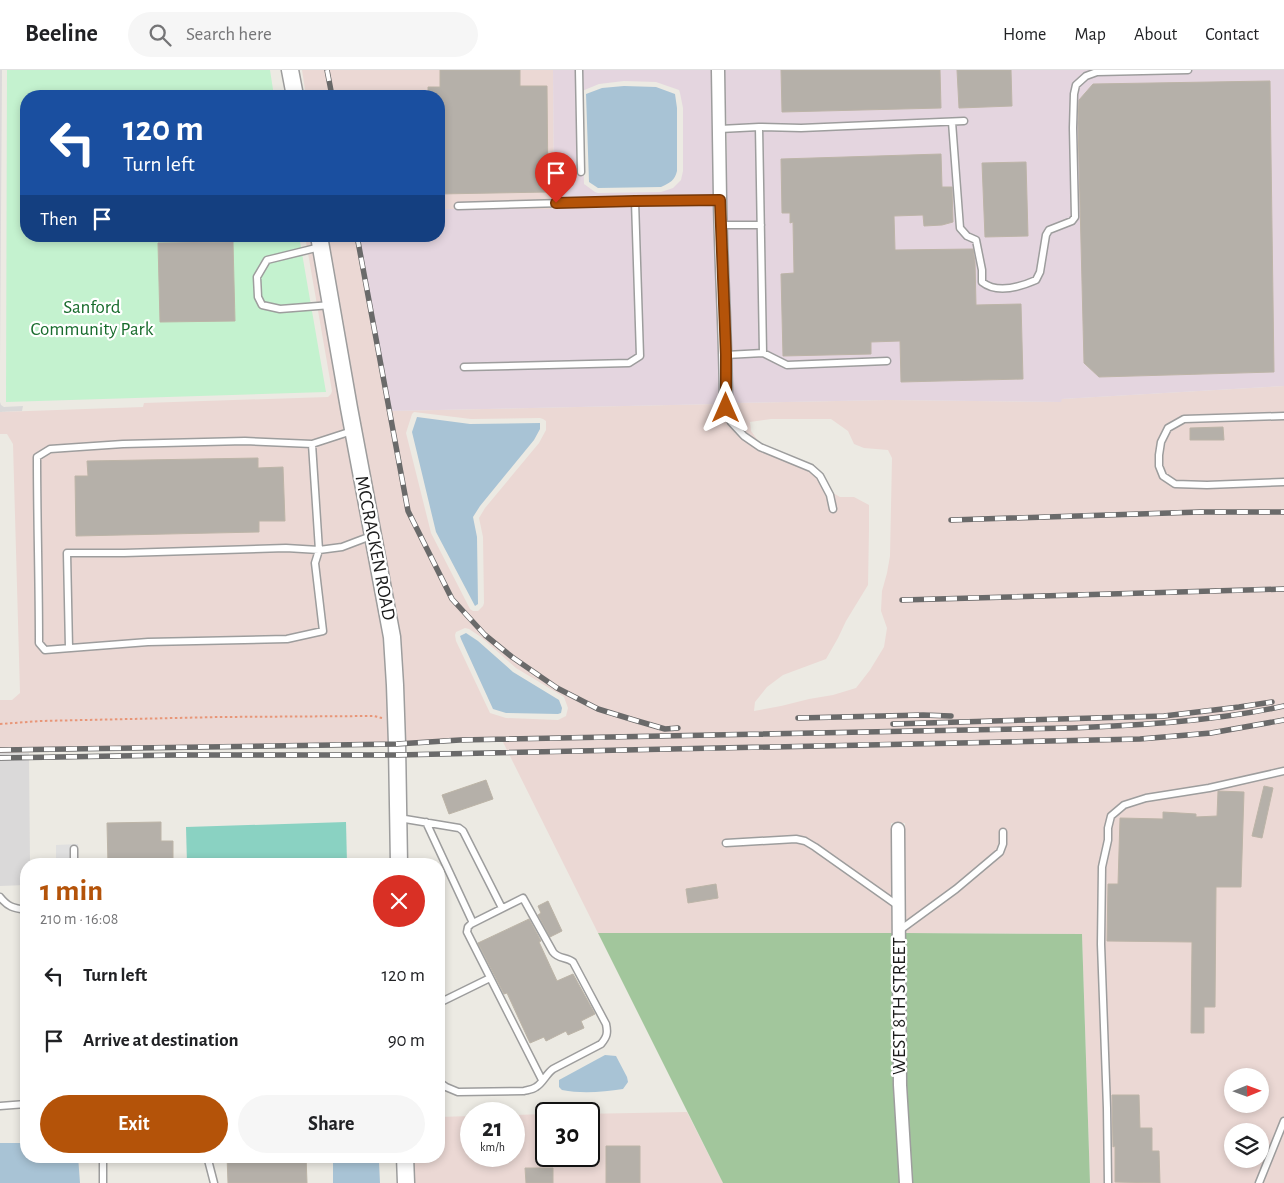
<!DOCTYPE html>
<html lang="en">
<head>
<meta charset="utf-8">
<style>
	:root { --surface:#fff; --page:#f6f6f6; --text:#202124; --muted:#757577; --line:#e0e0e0; --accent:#b45309 }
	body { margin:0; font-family:"Alegreya Sans",sans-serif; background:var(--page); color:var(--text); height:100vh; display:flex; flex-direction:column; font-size:19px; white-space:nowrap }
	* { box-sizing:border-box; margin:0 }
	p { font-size:16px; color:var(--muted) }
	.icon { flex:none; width:28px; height:28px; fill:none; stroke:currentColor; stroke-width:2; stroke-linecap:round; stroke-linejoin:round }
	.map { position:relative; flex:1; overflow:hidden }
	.drawer { position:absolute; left:20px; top:788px; width:425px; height:305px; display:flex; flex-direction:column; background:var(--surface); border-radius:20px; box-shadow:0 2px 8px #0003 }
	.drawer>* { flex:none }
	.banner { position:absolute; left:20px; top:20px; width:425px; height:152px; border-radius:20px; box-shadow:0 2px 8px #0003; background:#1a4fa0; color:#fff; overflow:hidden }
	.needle { width:32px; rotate:89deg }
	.fabs { position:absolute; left:1224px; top:998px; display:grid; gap:10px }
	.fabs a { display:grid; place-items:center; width:45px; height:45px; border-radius:50%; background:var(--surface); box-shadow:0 2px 8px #0003; font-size:25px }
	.speed { position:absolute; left:460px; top:1032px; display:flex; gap:10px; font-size:25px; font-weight:700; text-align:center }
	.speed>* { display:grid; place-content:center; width:65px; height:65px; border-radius:50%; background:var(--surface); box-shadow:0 2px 8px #0003; line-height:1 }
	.speed small { font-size:12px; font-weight:400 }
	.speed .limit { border:2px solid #111; border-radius:8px; background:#fff; color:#111 }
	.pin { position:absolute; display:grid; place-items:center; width:42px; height:42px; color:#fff; margin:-51px -21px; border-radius:50% 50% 50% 0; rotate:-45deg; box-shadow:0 0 5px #0007 }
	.pin .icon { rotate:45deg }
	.me { position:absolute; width:55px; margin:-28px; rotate:0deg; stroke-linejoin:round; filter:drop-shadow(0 0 4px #0008) }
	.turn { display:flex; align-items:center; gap:18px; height:105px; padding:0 20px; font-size:22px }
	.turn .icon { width:65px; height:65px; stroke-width:2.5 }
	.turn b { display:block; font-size:35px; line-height:42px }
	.then { display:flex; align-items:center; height:48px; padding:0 20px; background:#0003; gap:10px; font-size:19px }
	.round { display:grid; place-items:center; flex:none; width:52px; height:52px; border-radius:26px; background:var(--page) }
	.summary { display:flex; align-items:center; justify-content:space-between; height:85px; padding:0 20px }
	h1 { font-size:30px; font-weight:700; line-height:38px; color:var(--accent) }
	.cta { display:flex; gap:10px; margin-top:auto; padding:10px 20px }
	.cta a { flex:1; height:58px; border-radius:30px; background:var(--accent); color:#fff; font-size:20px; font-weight:700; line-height:58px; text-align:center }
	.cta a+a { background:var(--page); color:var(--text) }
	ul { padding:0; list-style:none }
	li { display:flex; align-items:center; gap:15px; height:65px; padding:0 20px }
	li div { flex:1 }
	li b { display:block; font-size:19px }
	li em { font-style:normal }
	header { display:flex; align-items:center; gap:30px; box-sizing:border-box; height:70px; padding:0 25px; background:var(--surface); border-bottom:1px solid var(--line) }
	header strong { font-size:24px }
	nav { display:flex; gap:28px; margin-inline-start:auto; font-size:18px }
	.search { width:350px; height:45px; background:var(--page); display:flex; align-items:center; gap:12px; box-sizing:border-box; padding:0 18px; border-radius:28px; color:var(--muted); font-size:19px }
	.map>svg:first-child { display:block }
	.residential { fill:#dad9d9 }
	.commercial { fill:#ebd8d4; fill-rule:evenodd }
	.industrial { fill:#e4d5df; fill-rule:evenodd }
	.forest { fill:#a2c69c }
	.park { fill:#c4f2cf }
	.pitch { fill:#8ad2c2 }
	.parking { fill:#e0e0e0 }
	.water { fill:#a8c3d5 }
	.building { fill:#b5b0a9; stroke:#bcb4a7 }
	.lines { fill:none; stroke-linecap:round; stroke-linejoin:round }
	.service-casing { stroke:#9d9d9d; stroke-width:9 }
	.minor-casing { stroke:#9d9d9d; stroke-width:15 }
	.tertiary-casing { stroke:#9d9d9d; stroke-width:19 }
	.path { stroke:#e89678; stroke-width:2; stroke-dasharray:2.5 2.5; stroke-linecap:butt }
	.service { stroke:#fff; stroke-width:6 }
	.minor { stroke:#fff; stroke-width:12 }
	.tertiary { stroke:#fff; stroke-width:16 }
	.rail-casing { stroke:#6a6a6a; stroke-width:5.5 }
	.rail { stroke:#fff; stroke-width:4; stroke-dasharray:11; stroke-linecap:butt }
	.route-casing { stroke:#753606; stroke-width:12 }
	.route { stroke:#b45309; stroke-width:9 }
	.labels { text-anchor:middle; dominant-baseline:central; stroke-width:4.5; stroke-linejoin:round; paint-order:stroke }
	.park-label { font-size:19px; fill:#186c2d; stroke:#fff }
	.street-label { font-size:19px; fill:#1c1c1c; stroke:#fff }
</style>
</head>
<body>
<header>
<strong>Beeline</strong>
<div class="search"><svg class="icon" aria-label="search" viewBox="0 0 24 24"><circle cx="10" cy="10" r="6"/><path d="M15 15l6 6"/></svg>Search here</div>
<nav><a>Home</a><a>Map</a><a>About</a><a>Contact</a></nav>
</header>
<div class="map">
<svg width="1284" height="1113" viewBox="0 0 1284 1113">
	<rect width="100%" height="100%" fill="#eceae3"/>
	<path class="residential" d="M0 0H2L0 294Z
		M0 332 1 335 4 337 23 336 22 341 0 342Z
		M0 683H29L30 794H26V815L0 816Z"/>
	<path class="commercial" d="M302 0H553L554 139H439V26H306Z
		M305 166H312L385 568 390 673 0 683V630H12L20 623 13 374 7 364H0V342L143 337 144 333 328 327 331 324 332 321Z
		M326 166H355L390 341 719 334 720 344H733V333L888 330 1061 332V329L1284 316V1113H1090L1082 864 905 863V753H891L892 863H598L502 670 404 673ZM414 342 471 349 540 348 543 349 546 351V360L539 373 485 438 479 448 483 467 484 533 483 536 478 541H473L470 539 431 463 406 363 412 344ZM771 349H831L848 361 854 374 864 378 888 380 892 388 890 486 887 503 882 521 881 541 887 558 884 577 870 600 856 618 833 625 809 629 781 636 754 641 755 632 767 617 783 605 826 589 838 568 846 551 868 515 869 459V435L854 427H840L829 421 812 400 774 381 759 372 751 361 750 352ZM465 558 469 559 481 567 516 598 564 627 568 638 566 646 558 650 506 648 490 643 456 571 455 565 456 562ZM1232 1006H1260V1034H1232ZM1232 1061H1260V1089H1232Z
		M687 1042 723 1113H413L412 1086H439V1047L471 1046V1086H514V1045L546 1044V1086H589V1044H580Z"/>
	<path class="industrial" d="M553 0H711L713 59V131L719 285V334L390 341 355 166H439V139H554ZM624 11 656 12 679 20 680 23 683 38V101L681 110 673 118 661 122 598 123 595 122 584 114 581 24 582 21 599 14Z
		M724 0H1284V316L1062 329 1061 332 888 330 733 333 732 285 727 130V59Z"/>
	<path class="forest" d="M598 863H892L893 1015 900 1113H723Z
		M905 863 1082 864 1090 1113H913L906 1015Z"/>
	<path class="park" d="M7 0H270L274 26H26V166H299L326 322 6 332Z"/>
	<path class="pitch" d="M346 752 347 794H187L186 757Z"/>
	<path class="parking" d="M78 774 79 794H56V775Z"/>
	<path class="water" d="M624 16 656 17 675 24 677 38V101C675 110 670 113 661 117L598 118 589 112 586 24 602 18Z
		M417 347 470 354 540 353V359L534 370 480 436 473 447 477 467 478 534 475 536 436 462 412 362Z
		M466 563 478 571 513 602 559 630 562 638 561 643 558 644 506 643 493 639 461 569 460 566Z
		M605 985 616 986 627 1007 628 1012 623 1019C603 1022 582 1024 562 1020L559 1017V1010Z
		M0 1073H26V1086H78L80 1113H0Z
		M333 1086H377L379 1092 380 1113H333Z"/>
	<path class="building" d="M440 0H520V16H547L548 122 439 124V26H428V17H440Z
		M781 0H940L941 38 782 42Z
		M957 0H1011L1012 36 959 38Z
		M1270 11 1274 302 1099 307 1084 293 1078 53 1079 30 1093 14Z
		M941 84 942 117H952L953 152 942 155 924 156 923 145 894 146 895 180 973 179 975 192 976 235 1021 234 1023 309 901 312 900 271 871 272V284L783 286 781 204 794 203 793 152 790 153V143H782L781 89Z
		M1026 92 1028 166 985 167 982 93Z
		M233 172 235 251 160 252 158 173Z
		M1223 357 1224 370H1190V358Z
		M258 388V398L283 397 285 451H259V462L76 466 75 406H88L87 391Z
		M486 710 493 729 449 744 442 725Z
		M1264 716 1273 718 1262 768 1252 766Z
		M1218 721 1244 722 1241 817H1216L1215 937H1204V963H1191L1192 872 1107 871 1108 814H1118L1120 748 1163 749V742L1196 744V747L1217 746Z
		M161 752V771H173V794H108L107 753Z
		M716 814 718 828 688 833 686 819Z
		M548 831 562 861 550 867 538 845 541 843 538 836Z
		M529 849 541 871 539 872 557 911 573 904 595 944 581 951 584 958 568 965 566 961 546 971 544 967 530 973 507 923 504 924 478 873Z
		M1112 1025H1139L1140 1058H1152V1081H1159L1160 1113 1115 1112V1076L1113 1077Z
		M606 1076H640V1113H606Z
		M227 1086H306L307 1113H228Z
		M525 1098H553V1113H526Z"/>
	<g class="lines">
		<defs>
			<path id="service" d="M579 0 581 102
				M952 52 960 158 967 166 976 170 982 200V212C997 224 1020 217 1036 210L1040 202 1046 165 1049 160 1072 151 1075 147 1073 58 1074 24 1076 15 1086 6 1097 2 1188 0
				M759 57 801 58 964 51
				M720 59 759 57 763 283
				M458 136 635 131
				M721 155H761
				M320 177 267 190 257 207 258 227 262 235 280 239 331 235
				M726 285 763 283 787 295 887 291
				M464 297 629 293 640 286 635 131 720 130
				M726 338 731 352 744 366 760 377 811 398 820 406 830 425 833 439
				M1284 346 1184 349 1168 358 1161 372 1159 385V396L1163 406 1175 414 1207 415 1284 412
				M352 361 312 374 245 371 123 374 50 379 37 387C37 449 39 511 39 573L45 580 148 572 287 569 323 561 315 493 319 480 342 477 371 466
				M69 578 67 483H124L286 478 319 480 312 374
				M399 748 459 758 463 761 502 838
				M426 752 473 853
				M726 773 796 769 805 771 815 777 897 835
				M74 779V794
				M0 827C8 837 13 838 26 840
				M900 860 956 819 1000 782 1003 774V762
				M439 933 490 908
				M439 1012 446 1017 458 1022 524 1021C527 1020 532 1020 536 1017 543 1013 546 1004 553 999L601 974C607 967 608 963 606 954L573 892C567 887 558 889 553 882L523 828 471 854 468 857 467 862 542 1010
				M0 1036 26 1034
				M103 1086V1113
				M207 1086 214 1113
				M1108 1113 1107 1038 1101 874 1102 797 1108 770V758L1111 746 1124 735 1146 728 1209 718 1284 701
				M1259 1113 1284 1051"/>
			<path id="minor" d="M718 0C719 43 719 86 720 129 721 199 726 268 726 338
				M898 759 900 1015 906 1113"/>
			<path id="tertiary" d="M290 0 295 26
				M319 166 349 338 392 567 395 615 397 674 399 794
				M405 1086 406 1113"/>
		</defs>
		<use href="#service" class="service-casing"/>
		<use href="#minor" class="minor-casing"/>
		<use href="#tertiary" class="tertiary-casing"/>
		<path class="path" d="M0 654 40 651 220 647 374 646 382 648"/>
		<use href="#service" class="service"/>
		<use href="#minor" class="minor"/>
		<use href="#tertiary" class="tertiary"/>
		<defs>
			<path id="rail" d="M327 0 332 26
				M357 166 408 441 452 529 485 565 512 587 557 618 598 639 634 650 665 659 678 658
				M951 450 1200 442H1284
				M902 530 1284 519
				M798 648 923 645 951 646
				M893 654 1164 646 1239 637 1272 632
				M0 680 397 674 460 670 1072 658C1144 655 1214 651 1284 636
				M0 688 176 685H397L1140 669 1211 663 1284 650"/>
		</defs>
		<use href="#rail" class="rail-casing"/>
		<use href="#rail" class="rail"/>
	</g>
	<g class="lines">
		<defs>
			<path id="route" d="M556 133 635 131 720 130 726 285V338"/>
		</defs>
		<use href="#route" class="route-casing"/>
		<use href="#route" class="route"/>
	</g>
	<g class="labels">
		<g class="park-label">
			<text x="92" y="237">Sanford<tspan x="92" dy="22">Community Park</tspan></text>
		</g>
		<g class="street-label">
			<text transform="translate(375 478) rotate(79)">MCCRACKEN ROAD</text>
			<text transform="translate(899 936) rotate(-90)">WEST 8TH STREET</text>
		</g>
	</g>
</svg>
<div class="fabs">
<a><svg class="needle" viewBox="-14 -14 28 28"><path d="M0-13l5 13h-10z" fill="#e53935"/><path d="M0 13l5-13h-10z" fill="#757577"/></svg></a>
<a><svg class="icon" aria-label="layers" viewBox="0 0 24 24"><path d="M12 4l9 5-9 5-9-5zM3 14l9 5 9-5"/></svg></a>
</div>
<div class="speed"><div>21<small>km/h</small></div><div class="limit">30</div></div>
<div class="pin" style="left:556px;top:133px;background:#d93025"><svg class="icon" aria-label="arrive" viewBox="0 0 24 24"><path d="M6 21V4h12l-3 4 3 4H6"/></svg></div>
<svg class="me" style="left:726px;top:338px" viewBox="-20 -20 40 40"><path d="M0-17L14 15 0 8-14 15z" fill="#b45309" stroke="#fff" stroke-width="4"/></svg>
<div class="banner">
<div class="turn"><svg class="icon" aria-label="left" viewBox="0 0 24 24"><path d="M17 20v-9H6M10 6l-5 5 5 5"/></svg><div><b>120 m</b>Turn left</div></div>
<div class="then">Then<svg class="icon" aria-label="arrive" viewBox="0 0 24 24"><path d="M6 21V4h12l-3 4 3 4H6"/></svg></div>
</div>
<section class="drawer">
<div class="summary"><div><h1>1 min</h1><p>210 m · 16:08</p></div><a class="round" style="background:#d93025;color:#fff"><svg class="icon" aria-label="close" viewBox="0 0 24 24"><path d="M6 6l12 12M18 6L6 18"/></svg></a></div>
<ul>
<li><svg class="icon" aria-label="left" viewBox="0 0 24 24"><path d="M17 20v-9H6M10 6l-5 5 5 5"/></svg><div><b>Turn left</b></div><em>120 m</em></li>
<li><svg class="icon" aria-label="arrive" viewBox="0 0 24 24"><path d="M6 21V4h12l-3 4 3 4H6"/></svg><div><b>Arrive at destination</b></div><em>90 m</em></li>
</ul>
<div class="cta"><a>Exit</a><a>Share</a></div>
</section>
</div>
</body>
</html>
